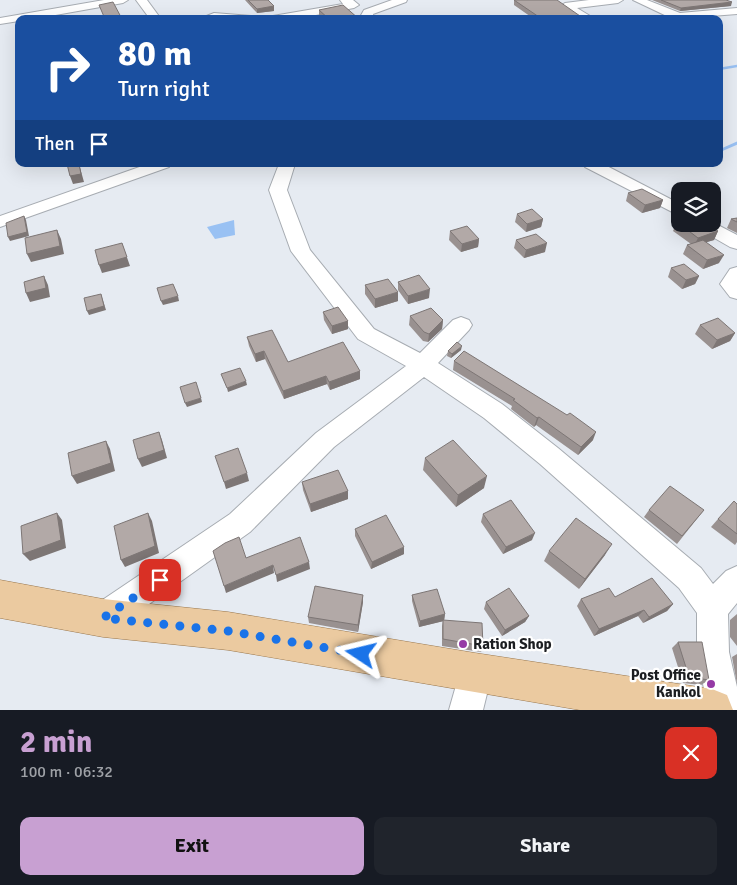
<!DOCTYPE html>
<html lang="en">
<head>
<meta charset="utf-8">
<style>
	:root { --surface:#171b24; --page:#20242c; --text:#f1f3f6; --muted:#9ea1a6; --accent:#c8a0d2 }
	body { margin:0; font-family:Signika,sans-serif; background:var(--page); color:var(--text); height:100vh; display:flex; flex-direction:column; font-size:19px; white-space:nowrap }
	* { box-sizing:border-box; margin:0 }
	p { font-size:16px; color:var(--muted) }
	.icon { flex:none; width:28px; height:28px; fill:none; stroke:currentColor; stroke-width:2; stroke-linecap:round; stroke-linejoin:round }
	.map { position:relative; height:710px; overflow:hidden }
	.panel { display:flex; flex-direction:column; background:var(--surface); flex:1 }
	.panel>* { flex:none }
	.banner { position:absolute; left:15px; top:15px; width:708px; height:152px; border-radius:10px; box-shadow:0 5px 20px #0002; background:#1a4fa0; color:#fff; overflow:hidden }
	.buttons { position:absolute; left:671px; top:182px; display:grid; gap:10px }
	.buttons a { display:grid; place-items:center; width:50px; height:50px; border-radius:10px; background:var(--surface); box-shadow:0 5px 20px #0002; font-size:25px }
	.pin { position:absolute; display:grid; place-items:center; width:42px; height:42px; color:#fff; margin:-21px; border-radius:10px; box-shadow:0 2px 8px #0006 }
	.me { position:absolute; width:55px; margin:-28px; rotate:280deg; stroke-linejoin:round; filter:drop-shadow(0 0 4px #0008) }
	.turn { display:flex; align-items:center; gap:18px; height:105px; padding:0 20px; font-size:22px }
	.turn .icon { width:65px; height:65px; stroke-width:2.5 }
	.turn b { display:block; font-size:35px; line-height:42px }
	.then { display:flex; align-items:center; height:48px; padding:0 20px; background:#0003; gap:10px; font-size:19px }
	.round { display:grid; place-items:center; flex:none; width:52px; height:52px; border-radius:10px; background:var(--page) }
	.headline { display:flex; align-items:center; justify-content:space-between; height:85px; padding:0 20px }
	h1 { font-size:30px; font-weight:700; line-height:38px; color:var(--accent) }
	.button { display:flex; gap:10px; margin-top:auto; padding:10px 20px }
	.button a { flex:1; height:58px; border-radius:10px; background:var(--accent); color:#111; font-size:20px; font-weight:700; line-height:58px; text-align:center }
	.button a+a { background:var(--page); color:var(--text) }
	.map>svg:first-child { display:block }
	.water { fill:#99c1f3 }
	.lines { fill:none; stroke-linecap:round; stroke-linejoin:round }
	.stream-far1 { stroke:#99c1f3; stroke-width:2.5 }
	.stream { stroke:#99c1f3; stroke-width:3 }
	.minor-casing { stroke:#a7acb2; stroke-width:2 }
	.major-casing { stroke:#99764b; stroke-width:1 }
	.minor { fill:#fff; fill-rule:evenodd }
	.major { fill:#ebcaa0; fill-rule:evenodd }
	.wall { fill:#999190 }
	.shaded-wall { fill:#7d7675 }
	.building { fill:#b2a9a7; stroke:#7d7675 }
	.route { stroke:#1a73e8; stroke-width:9; stroke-dasharray:0 16.2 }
	.poi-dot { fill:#953aa5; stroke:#fff; stroke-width:2 }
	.labels { text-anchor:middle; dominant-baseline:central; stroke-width:4.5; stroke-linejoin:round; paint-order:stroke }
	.near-poi-label { font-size:15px; font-weight:bold; fill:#1c1e21; stroke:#fff; text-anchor:start }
</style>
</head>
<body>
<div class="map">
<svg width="737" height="710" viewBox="0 0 737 710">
	<rect width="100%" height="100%" fill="#e6ebf2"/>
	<path class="water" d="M234 220 235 235 215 239 207 227Z"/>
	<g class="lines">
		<path class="stream-far1" d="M719 69 737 66"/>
		<path class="stream" d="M719 151 737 143"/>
		<defs>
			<path id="minor" d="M104 0H128L123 3 33 19H19V21L0 24V18Z
				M136 0H147L161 19H150Z
				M340 0H353L359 5 354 8 294 19H268L273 16 343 4Z
				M392 0H407L406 2 373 14 374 19H362L360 17 364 10Z
				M589 0H623L618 3 577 8 595 19H581L560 6 565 3Z
				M633 0H647L680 13 737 8V14L673 19Z
				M214 13 251 16 256 19H199Z
				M148 164H171L169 167 0 227V216Z
				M279 164H295L287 190 310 250 374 329 420 353 453 320 461 317 469 320 472 325 469 330 438 363 502 404 558 448 701 568 713 584 726 571 737 566V603L728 614 729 652 737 687V710H708L697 652V613L679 588 540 464 484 418 424 377 334 447 250 532 114 629 103 634 92 629 87 618 92 607 230 514 316 433 406 366 358 339 291 251 269 190Z
				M583 164H603L680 204V216L585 167Z
				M712 222 737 235V249L730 247 697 228 694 224H712Z
				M737 267V299L730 297 720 284 730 269Z
				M475 656 487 661 492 673 483 710H449L463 661Z"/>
			<path id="major" d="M0 580 103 599 228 612 475 653 712 689 727 695 733 710H580L228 650 103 637 0 618Z"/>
		</defs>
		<use href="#minor" class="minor-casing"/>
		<use href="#major" class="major-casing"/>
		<use href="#minor" class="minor"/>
		<use href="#major" class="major"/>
	</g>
	<path class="wall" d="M245 0H268L274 6V11L257 13Z
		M514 0 580 19H534L514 5Z
		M652 0H728H727L731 6 680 11Z
		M319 10 359 19H322L319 16Z
		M628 193 663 200 660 208 642 213 626 201Z
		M517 214 543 219 541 227 526 232 515 222Z
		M737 218V233L727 228 731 219Z
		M677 222 718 231 714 240 706 242 719 263 703 269 683 254 687 245 691 244 673 231Z
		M450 231 479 239 478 247 461 252 449 240Z
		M516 240 545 252 524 258 514 248Z
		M671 268 699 276 695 284 682 289 668 277Z
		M398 282 429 298 408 304 398 290Z
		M365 285 398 301 375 308 365 294Z
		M323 312 348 321V329L332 334 324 320Z
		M410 316 443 320 442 329 428 342 423 341 409 325Z
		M700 325 735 333 730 341 712 349 695 334Z
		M247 337 288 362 360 371V379L330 390 327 384 284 399 265 359 256 362 249 346Z
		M461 350 451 358 447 356 448 351Z
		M454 361 593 440 578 455 536 425 534 427 511 409 512 406 453 370Z
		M425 458 484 488 456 507 423 470Z
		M302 482 348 491V499L311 512 303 490Z
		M737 504V542L735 545 711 527 718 519Z
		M649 510H704L677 544 644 517Z
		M483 514 532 540 503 554 481 522Z
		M355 529 404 554 371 569 355 536Z
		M549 551 605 555 579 589 544 561Z
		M363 595V602L358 632 309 623 308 617Z
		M412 595 445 614 444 620 483 646 481 652 442 646V626L443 621 419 627 412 601Z
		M615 597 673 604 667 611 643 623 638 616 594 636 577 606 581 599Z
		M486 602 529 616 525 622 502 636 484 609Z
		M737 614V646L730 637V620Z
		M678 642 709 680 701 685 683 683 672 648Z
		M737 654V684L732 657Z"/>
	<path class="shaded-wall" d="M732 2 731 6 680 11 681 8Z
		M274 6V11L257 13V9Z
		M580 16V19H565Z
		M79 164 84 182 73 184 70 176Z
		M663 200 660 208 642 213 645 205Z
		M24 216 26 220 29 236 10 241 8 237Z
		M543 219 541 227 526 232 527 224Z
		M57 230 61 239 64 254 31 262 27 254Z
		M718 231 714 240 694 246 698 238Z
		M479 239 478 247 461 252 462 244Z
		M122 243 130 266 102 273 99 265Z
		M547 243 545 252 524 258 526 250Z
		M724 255 719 263 703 269 707 260Z
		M44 276 48 285 50 297 30 302 26 293Z
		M699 276 695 284 682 289 686 280Z
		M430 289 429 298 408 304V296Z
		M398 292V301L375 308V299Z
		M101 294 106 310 89 315 87 311Z
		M178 296 179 301 163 305 161 301Z
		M443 320 442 329 428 342 429 334Z
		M348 321V329L332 334V326Z
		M735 333 730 341 712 349 717 340Z
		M462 346 461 350 451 358 452 354Z
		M264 351 265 359 256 362 255 354Z
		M360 371V379L330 390 329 382Z
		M326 376 327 384 284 399 283 391Z
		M246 381 247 385 228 392 227 388Z
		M201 398 202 402 187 407 185 403Z
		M539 417 536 425 534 427 537 418Z
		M159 432 162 440 167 458 142 467 138 459Z
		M596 432 593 440 578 455 581 447Z
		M106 441 110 449 115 471 77 484 72 476Z
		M247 473 249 481 226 489 224 482Z
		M487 476 484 488 456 507 458 495Z
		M348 491V499L311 512 310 504Z
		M57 513 62 520 66 548 30 561 23 554Z
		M148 513 152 521 159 553 125 567 121 560Z
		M535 533 532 540 503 554 506 547Z
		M612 544 605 555 579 589 585 579Z
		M404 547V554L371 569 372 562Z
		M309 562 310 569 277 582 276 575Z
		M273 565 274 573 226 593 224 586Z
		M363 595V602L358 632V625Z
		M673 604 667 611 643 623 649 617Z
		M644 610 638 616 594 636 599 629Z
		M445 614 444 621 419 627 420 621Z
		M529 616 525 622 502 636 505 630Z"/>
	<path class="building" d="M248 0H268L274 6 257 9Z
		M514 0H557L580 16 565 19H542Z
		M661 0H726L732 2 681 8Z
		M113 2 122 19H105L99 5Z
		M343 5 359 19H329L319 10Z
		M19 35V51L16 36Z
		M67 164H79L81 174 70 176Z
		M642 189 663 200 645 205 628 193Z
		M532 209 543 219 527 224 517 214Z
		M24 216 27 232 8 237 6 223Z
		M737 218V222L731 219Z
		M680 221V224H704L718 231 698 238 677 222Z
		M467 226 479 239 462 244 450 231Z
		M57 230 60 246 27 254 25 238Z
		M536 234 547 243 526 250 516 240Z
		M703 240 724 255 707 260 687 245Z
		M122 243 127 257 99 265 95 250Z
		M684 264 699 276 686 280 671 268Z
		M419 275 430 289 408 296 398 282Z
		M44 276 46 288 26 293 24 282Z
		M388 279 398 292 375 299 365 285Z
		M173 284 178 296 161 301 157 288Z
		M101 294 104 306 87 311 84 298Z
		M338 307 348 321 332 326 323 312Z
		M431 308 443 320 429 334 424 332 410 316Z
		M718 318 735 333 717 340 700 325Z
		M272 330 288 362 343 342 360 371 329 382 326 376 283 391 264 351 255 354 247 337Z
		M457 342 462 346 452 354 448 351Z
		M464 351 567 415 570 413 596 432 581 447 539 417 537 418 513 400 515 399 454 361Z
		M240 368 246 381 227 388 221 374Z
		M196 382 201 398 185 403 180 387Z
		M159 432 164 450 138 459 133 440Z
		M453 440 487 476 458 495 425 458Z
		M106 441 111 463 72 476 68 453Z
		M238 448 247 473 224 482 215 456Z
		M338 470 348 491 310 504 302 482Z
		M670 486 704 510 682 536 649 510Z
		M511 500 535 533 506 547 483 514Z
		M734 501 737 504V534L718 519Z
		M57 513 61 540 23 554 21 526Z
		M148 513 155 546 121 560 114 526Z
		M386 515 404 547 372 562 355 529Z
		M576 518 612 544 585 579 549 551Z
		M239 537 246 558 300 537 309 562 276 575 273 565 224 586 213 551 225 543Z
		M652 578 673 604 649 617 644 610 599 629 581 599 609 588 615 597Z
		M315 586 363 595 358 625 308 617Z
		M509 588 529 616 505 630 486 602Z
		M437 589 445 614 420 621 412 595Z
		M443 620 482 623 483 646 443 639Z
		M678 642H702L709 680 689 677Z"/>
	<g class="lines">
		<path class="route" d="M160 580 103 618 228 631 361 654"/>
	</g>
	<g class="poi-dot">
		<circle cx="463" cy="644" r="5"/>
		<circle cx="711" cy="684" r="5"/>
	</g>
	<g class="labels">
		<g class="near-poi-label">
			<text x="473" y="644">Ration Shop</text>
			<text x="701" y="675" text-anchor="end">Post Office<tspan x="701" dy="17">Kankol</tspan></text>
		</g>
	</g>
</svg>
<div class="buttons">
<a><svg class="icon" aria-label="layers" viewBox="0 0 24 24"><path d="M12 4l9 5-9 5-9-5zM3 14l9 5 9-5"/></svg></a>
</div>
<div class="pin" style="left:160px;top:580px;background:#d93025"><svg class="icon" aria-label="arrive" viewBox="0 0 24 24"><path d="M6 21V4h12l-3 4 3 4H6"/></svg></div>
<svg class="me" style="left:361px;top:654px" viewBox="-20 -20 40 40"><path d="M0-17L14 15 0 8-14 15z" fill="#1a73e8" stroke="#fff" stroke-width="4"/></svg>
<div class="banner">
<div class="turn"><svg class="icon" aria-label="right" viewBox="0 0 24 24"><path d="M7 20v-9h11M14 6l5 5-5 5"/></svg><div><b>80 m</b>Turn right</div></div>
<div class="then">Then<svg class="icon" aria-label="arrive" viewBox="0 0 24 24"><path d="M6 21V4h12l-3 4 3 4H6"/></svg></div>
</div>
</div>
<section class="panel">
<div class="headline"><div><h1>2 min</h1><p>100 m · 06:32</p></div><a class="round" style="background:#d93025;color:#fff"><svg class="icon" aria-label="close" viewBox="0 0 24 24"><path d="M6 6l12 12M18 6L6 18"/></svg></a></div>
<div class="button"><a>Exit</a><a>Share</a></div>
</section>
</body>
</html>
